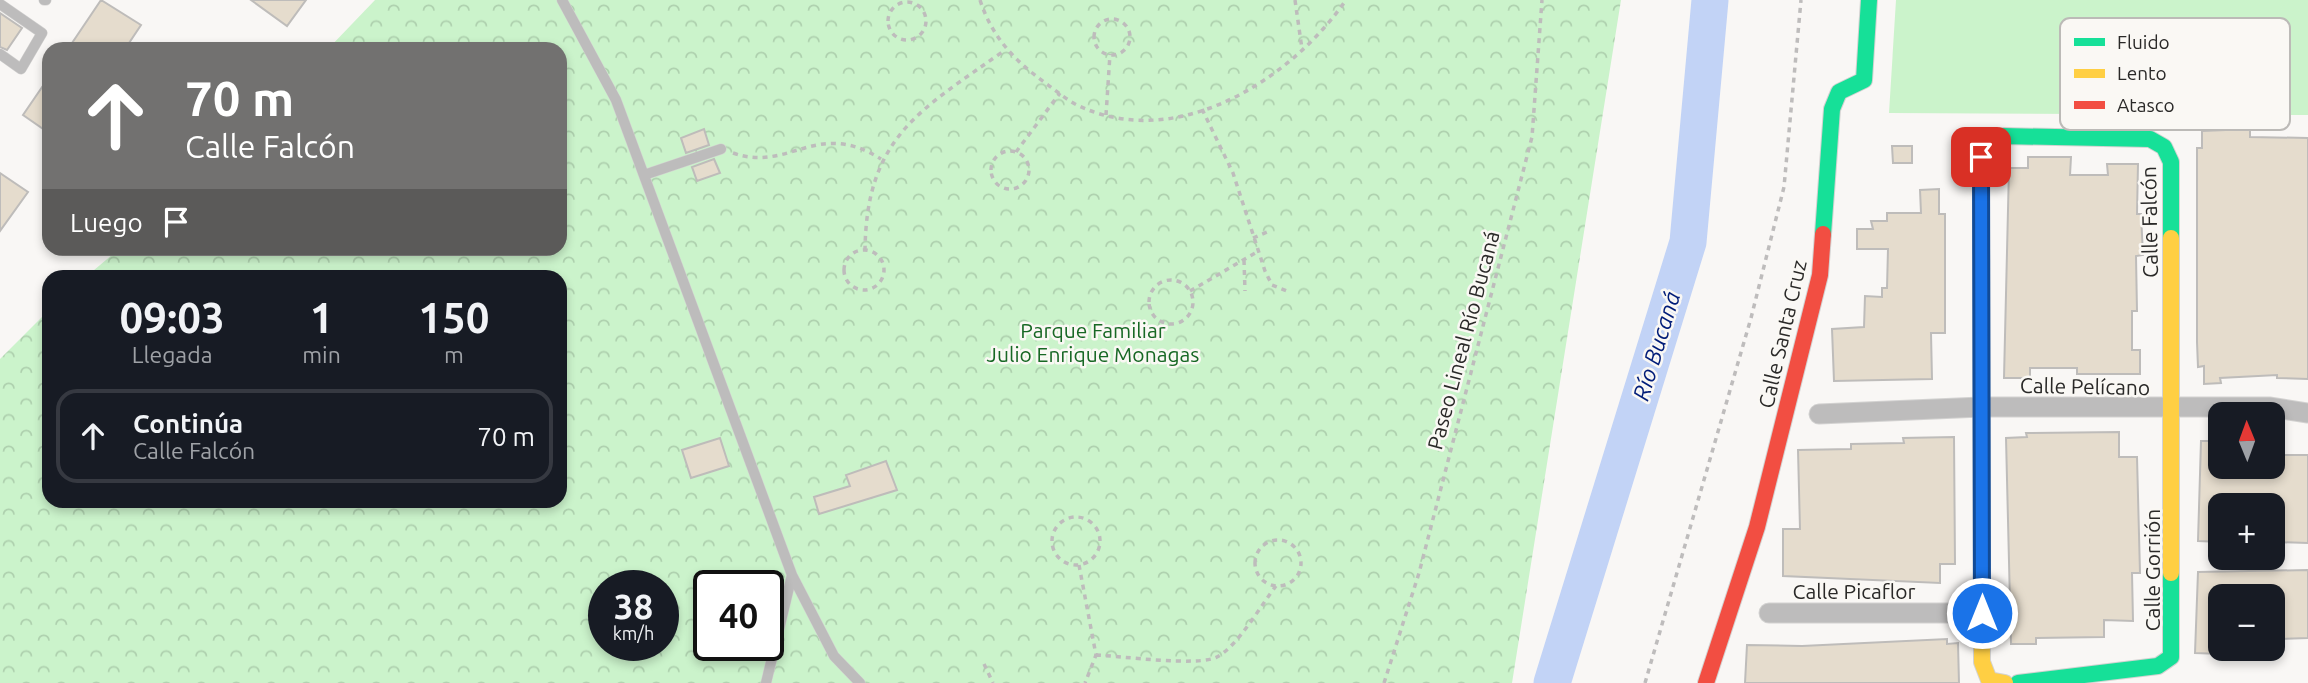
<!DOCTYPE html>
<html lang="es">
<head>
<meta charset="utf-8">
<style>
	:root { --surface:#171b24; --page:#242831; --text:#f1f3f6; --muted:#9ea1a6; --line:#363941 }
	body { margin:0; font-family:Ubuntu,sans-serif; background:var(--page); color:var(--text); height:100vh; display:flex; flex-direction:column; font-size:26px; white-space:nowrap }
	* { box-sizing:border-box; margin:0 }
	p { font-size:23px; color:var(--muted) }
	.icon { flex:none; width:38px; height:38px; fill:none; stroke:currentColor; stroke-width:2; stroke-linecap:round; stroke-linejoin:round }
	.map { position:relative; flex:1; overflow:hidden }
	.panel { position:absolute; left:42px; top:270px; width:525px; height:238px; display:flex; flex-direction:column; background:var(--surface); border-radius:21px; box-shadow:0 4px 10px #0003 }
	.panel>* { flex:none }
	.hud { position:absolute; left:42px; top:42px; width:525px; height:214px; border-radius:21px; box-shadow:0 4px 10px #0003; background:#727170; color:#fff; overflow:hidden }
	.needle { width:46px; rotate:359deg }
	.controls { position:absolute; left:2208px; top:402px; display:grid; gap:14px }
	.controls a { display:grid; place-items:center; width:77px; height:77px; border-radius:14px; background:var(--surface); box-shadow:0 4px 10px #0003; font-size:35px }
	.speed { position:absolute; left:588px; top:570px; display:flex; gap:14px; font-size:35px; font-weight:700; text-align:center }
	.speed>* { display:grid; place-content:center; width:91px; height:91px; border-radius:50%; background:var(--surface); box-shadow:0 4px 10px #0003; line-height:1 }
	.speed small { font-size:18px; font-weight:400 }
	.speed .limit { border:4px solid #111; border-radius:10px; background:#fff; color:#111 }
	.pin { position:absolute; display:grid; place-items:center; width:60px; height:60px; color:#fff; margin:-30px; border-radius:14px; box-shadow:0 4px 10px #0006 }
	.me { position:absolute; width:77px; margin:-38px; rotate:0deg; stroke-linejoin:round; filter:drop-shadow(0 0 5px #0008) }
	.turn { display:flex; align-items:center; gap:24px; height:147px; padding:0 28px; font-size:32px }
	.turn .icon { width:91px; height:91px; stroke-width:2.5 }
	.turn b { display:block; font-size:49px; line-height:60px }
	.then { display:flex; align-items:center; height:66px; padding:0 28px; background:#0003; gap:14px; font-size:26px }
	.eta { display:flex; justify-content:space-evenly; align-items:center; height:119px; text-align:center }
	.eta b { font-size:42px; font-weight:700; line-height:49px }
	ul { padding:0; list-style:none }
	li { display:flex; align-items:center; gap:21px; height:94px; margin:0 14px 10px; padding:0 14px; border:4px solid var(--line); border-radius:21px }
	li div { flex:1 }
	li b { display:block; font-size:26px }
	li em { font-style:normal }
	.map>svg:first-child { display:block }
	.grass { fill:#cbf3cb }
	.park { fill:url(#park-crowns); fill-rule:evenodd }
	.lines { fill:none; stroke-linecap:round; stroke-linejoin:round }
	.river { stroke:#c2d3f6; stroke-width:37 }
	.building { fill:#e5dccd; stroke:#bebcba; stroke-width:2 }
	.lane-casing { stroke:#d3d2d1; stroke-width:11 }
	.street-casing { stroke:#d3d2d1; stroke-width:21 }
	.fast-casing { stroke:#d3d2d1; stroke-width:18 }
	.slow-casing { stroke:#d3d2d1; stroke-width:18 }
	.jam-casing { stroke:#d3d2d1; stroke-width:18 }
	.path { stroke:#bebcbc; stroke-width:3.5; stroke-dasharray:5 5; stroke-linecap:butt }
	.lane { stroke:#bdbcbc; stroke-width:10 }
	.street { stroke:#bdbcbc; stroke-width:19 }
	.fast { stroke:#16e098; stroke-width:16 }
	.slow { stroke:#ffcf43; stroke-width:16 }
	.jam { stroke:#f24e42; stroke-width:16 }
	.route-casing { stroke:#114b97; stroke-width:18 }
	.route { stroke:#1a73e8; stroke-width:12 }
	.labels { text-anchor:middle; dominant-baseline:central; stroke-width:5; stroke-linejoin:round; paint-order:stroke }
	.street-label { font-size:21px; fill:#2a2928; stroke:#faf8f4 }
	.park-label { font-size:21px; fill:#176824; stroke:#faf8f4 }
	.water-label { font-size:23px; font-style:italic; fill:#001c79; stroke:#faf8f4 }
	.key { fill:#faf8f4; stroke:#bcbab7; stroke-width:2 }
	.key-label { font-size:19px; fill:#2a2928 }
</style>
</head>
<body>
<div class="map">
<svg width="2308" height="683" viewBox="0 0 2308 683">
	<defs>
		<pattern id="park-crowns" width="20" height="18" patternUnits="userSpaceOnUse" patternTransform="scale(1.75)"><rect width="20" height="18" fill="#cbf3cb"/><path d="M2 6a3 3 0 1 1 6 0M12 15a3 3 0 1 1 6 0" fill="none" stroke="#aed0ae"/></pattern>
	</defs>
	<rect width="100%" height="100%" fill="#f9f7f5"/>
	<path class="grass" d="M1896 0H2308V115L1889 113Z"/>
	<path class="park" d="M375 0H1621L1512 683H0V359L49 310V500H560V276H87L119 249 560 248V49H328ZM604 586H663V646H604ZM709 586H768V646H709Z"/>
	<g class="lines">
		<path class="river" d="M1552 683 1688 242 1710 0"/>
	</g>
	<path class="building" d="M101 0 141 25 125 49H68Z
		M251 0H306L287 26Z
		M0 13 22 28 7 50 0 47Z
		M49 77V133L23 115Z
		M704 129 709 145 686 153 681 138Z
		M2250 129V137L2308 138V379L2277 378V375L2220 378 2221 383 2204 384V366L2198 367 2197 342V148H2202V131Z
		M1892 146H1912V163H1893Z
		M2028 157H2071L2070 175H2108L2107 164H2138L2137 214H2141L2143 255 2136 256 2137 311H2132V350H2140V374H2077V368H2030V378H2004L2009 168H2028Z
		M714 159 720 173 697 181 692 167Z
		M0 173 28 192 0 231Z
		M1939 189V214H1945V333H1931L1932 379 1834 381 1832 329 1864 327 1865 296 1882 297V288H1887L1888 249H1857V229H1873L1871 221H1887V213H1921L1920 190Z
		M2119 432V457H2137L2140 573H2132L2133 621 2104 620V637L2036 638V644H2011L2006 438 2027 437 2026 433Z
		M1954 437 1955 564H1940V583L1783 576V529H1800L1798 450 1851 449V444L1904 443 1903 438Z
		M720 438 729 466 691 478 682 450Z
		M2201 441H2221V467H2273V455H2308V543L2273 542V506H2221V542L2198 541Z
		M886 461 897 490 819 514 814 497 850 486 846 475Z
		M2308 570V638L2279 639V592L2231 593V597H2221V654L2195 653 2198 572Z
		M1947 639V644L1958 643 1959 683H1745L1747 645 1802 646Z"/>
	<g class="lines">
		<defs>
			<path id="lane" d="M44 0H46
				M562 0 616 100 792 575 834 656 860 683
				M0 4 42 33 21 69 0 54
				M644 175 721 149
				M766 683 792 575"/>
			<path id="street" d="M1819 414 1981 407H2269L2308 413
				M1769 613H1982"/>
			<path id="fast" d="M1981 221V157L1985 142 2003 136 2150 139 2164 147 2171 162V238
				M1823 234 1832 109 1839 92 1864 80 1869 0
				M2018 683 2158 666 2171 657V573"/>
			<path id="slow" d="M1981 221 1982 662 1989 680 2005 683
				M2171 238V573"/>
			<path id="jam" d="M1706 683 1757 527 1820 275 1823 234"/>
		</defs>
		<use href="#lane" class="lane-casing"/>
		<use href="#street" class="street-casing"/>
		<use href="#fast" class="fast-casing"/>
		<use href="#slow" class="slow-casing"/>
		<use href="#jam" class="jam-casing"/>
		<path class="path" d="M980 0C992 37 1014 60 1044 82 1054 89 1064 98 1075 104 1174 154 1290 81 1346 0
			M1295 0 1302 49
			M888 21a19 19 0 1 1 38 0a19 19 0 1 1-38 0Z
			M1094 37a18 18 0 1 1 36 0a18 18 0 1 1-36 0Z
			M1202 109 1233 173 1265 271 1272 285 1287 291
			M1106 115 1110 54
			M991 170a19 19 0 1 1 38 0a19 19 0 1 1-38 0Z
			M1016 152 1060 93
			M733 153C790 173 816 118 881 159
			M1253 238 1267 232
			M844 270a20 20 0 1 1 40 0a20 20 0 1 1-40 0Z
			M865 251C866 136 921 110 1005 50
			M1244 260 1245 291
			M1149 302a22 22 0 1 1 44 0a22 22 0 1 1-44 0Z
			M1190 291 1257 252
			M1052 541a24 24 0 1 1 48 0a24 24 0 1 1-48 0Z
			M1255 563a23 23 0 1 1 46 0a23 23 0 1 1-46 0Z
			M1079 565 1096 655 1085 683
			M1096 655C1121 656 1198 667 1217 657 1238 646 1261 605 1276 586
			M984 664 993 683
			M1384 683 1419 573 1532 137 1542 0
			M1645 683 1751 318 1784 187 1801 0"/>
		<use href="#lane" class="lane"/>
		<use href="#street" class="street"/>
		<use href="#fast" class="fast"/>
		<use href="#slow" class="slow"/>
		<use href="#jam" class="jam"/>
	</g>
	<g class="lines">
		<defs>
			<path id="route" d="M1981 157 1982 613"/>
		</defs>
		<use href="#route" class="route-casing"/>
		<use href="#route" class="route"/>
	</g>
	<g class="labels">
		<g class="street-label">
			<text transform="translate(2149 222) rotate(-91)">Calle Falcón</text>
			<text transform="translate(1782 334) rotate(-77)">Calle Santa Cruz</text>
			<text transform="translate(1463 340) rotate(-75)">Paseo Lineal Río Bucaná</text>
			<text transform="translate(2085 386) rotate(1)">Calle Pelícano</text>
			<text transform="translate(2152 570) rotate(-90)">Calle Gorrión</text>
			<text x="1854" y="591">Calle Picaflor</text>
		</g>
		<g class="park-label">
			<text x="1093" y="330">Parque Familiar<tspan x="1093" dy="24">Julio Enrique Monagas</tspan></text>
		</g>
		<g class="water-label">
			<text transform="translate(1656 346) rotate(-73)">Río Bucaná</text>
		</g>
	</g>
	<rect x="2060" y="18" width="230" height="112" rx="10" class="key"/>
	<rect x="2074" y="38" width="31" height="8" fill="#16e098"/>
	<rect x="2074" y="69" width="31" height="9" fill="#ffcf43"/>
	<rect x="2074" y="101" width="31" height="8" fill="#f24e42"/>
	<g class="key-label">
		<text x="2117" y="49">Fluido</text>
		<text x="2117" y="80">Lento</text>
		<text x="2117" y="112">Atasco</text>
	</g>
</svg>
<div class="controls">
<a><svg class="needle" viewBox="-14 -14 28 28"><path d="M0-13l5 13h-10z" fill="#e53935"/><path d="M0 13l5-13h-10z" fill="#9ea1a6"/></svg></a>
<a>+</a>
<a>−</a>
</div>
<div class="speed"><div>38<small>km/h</small></div><div class="limit">40</div></div>
<div class="pin" style="left:1981px;top:157px;background:#d93025"><svg class="icon" aria-label="arrive" viewBox="0 0 24 24"><path d="M6 21V4h12l-3 4 3 4H6"/></svg></div>
<svg class="me" style="left:1982px;top:613px" viewBox="-20 -20 40 40"><circle r="17" fill="#1a73e8" stroke="#fff" stroke-width="3"/><path d="M0-11L8 9 0 5-8 9z" fill="#fff"/></svg>
<div class="hud">
<div class="turn"><svg class="icon" aria-label="ahead" viewBox="0 0 24 24"><path d="M12 20V5M6 11l6-6 6 6"/></svg><div><b>70 m</b>Calle Falcón</div></div>
<div class="then">Luego<svg class="icon" aria-label="arrive" viewBox="0 0 24 24"><path d="M6 21V4h12l-3 4 3 4H6"/></svg></div>
</div>
<section class="panel">
<div class="eta">
<div><b>09:03</b><p>Llegada</p></div>
<div><b>1</b><p>min</p></div>
<div><b>150</b><p>m</p></div>
</div>
<ul>
<li><svg class="icon" aria-label="ahead" viewBox="0 0 24 24"><path d="M12 20V5M6 11l6-6 6 6"/></svg><div><b>Continúa</b><p>Calle Falcón</p></div><em>70 m</em></li>
</ul>
</section>
</div>
</body>
</html>
